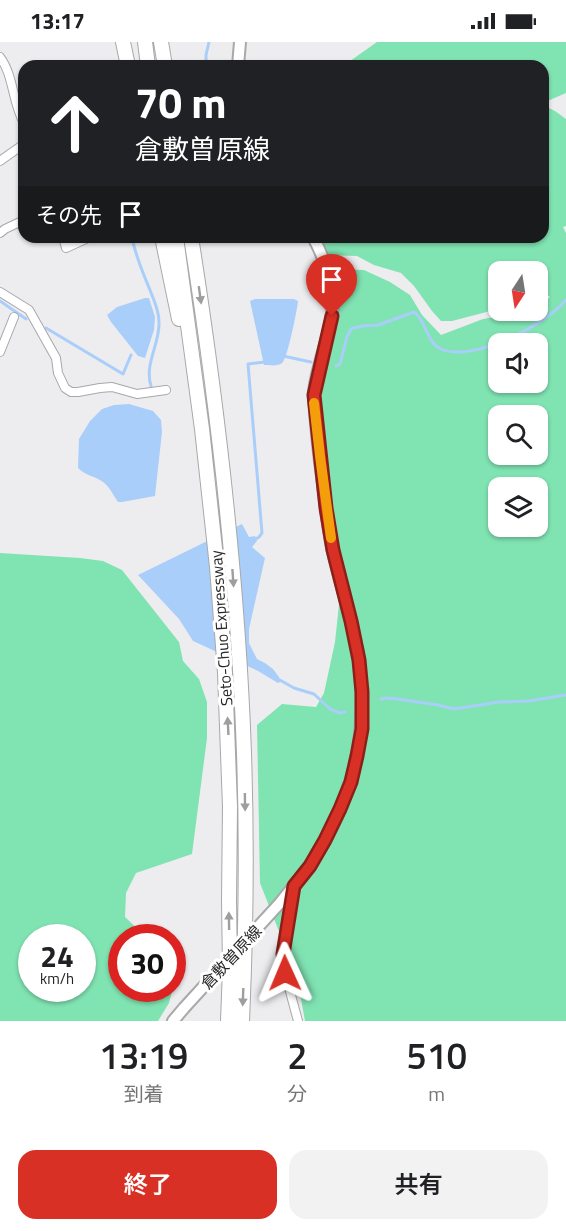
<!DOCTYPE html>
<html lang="ja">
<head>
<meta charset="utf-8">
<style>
	:root { --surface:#fff; --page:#f2f2f2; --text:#202124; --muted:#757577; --accent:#d93025 }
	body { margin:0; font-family:"Titillium Web","Noto Sans JP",sans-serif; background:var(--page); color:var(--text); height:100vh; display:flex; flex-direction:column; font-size:22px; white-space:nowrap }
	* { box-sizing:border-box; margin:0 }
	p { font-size:20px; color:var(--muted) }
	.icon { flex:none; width:33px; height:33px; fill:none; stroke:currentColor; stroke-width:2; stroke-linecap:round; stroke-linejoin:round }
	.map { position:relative; height:979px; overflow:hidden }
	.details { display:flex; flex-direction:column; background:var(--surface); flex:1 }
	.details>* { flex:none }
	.top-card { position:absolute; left:18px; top:18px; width:531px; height:183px; border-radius:18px; box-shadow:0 2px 4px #0004; background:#202124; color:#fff; overflow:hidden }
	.needle { width:39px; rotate:192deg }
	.buttons { position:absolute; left:488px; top:219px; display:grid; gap:12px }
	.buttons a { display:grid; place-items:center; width:60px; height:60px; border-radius:12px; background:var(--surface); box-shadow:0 2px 4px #0004; font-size:30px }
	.speed { position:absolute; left:18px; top:882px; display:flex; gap:12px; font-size:30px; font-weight:700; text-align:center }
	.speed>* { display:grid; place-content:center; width:78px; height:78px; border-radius:50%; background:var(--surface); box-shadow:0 2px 4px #0004; line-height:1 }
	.speed small { font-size:15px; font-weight:400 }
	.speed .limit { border:9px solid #d22; background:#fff; color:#111 }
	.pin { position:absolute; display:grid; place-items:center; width:51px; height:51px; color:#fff; margin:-62px -26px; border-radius:50% 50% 50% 0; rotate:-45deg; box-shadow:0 0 6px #0007 }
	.pin .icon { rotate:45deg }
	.me { position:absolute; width:66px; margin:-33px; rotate:359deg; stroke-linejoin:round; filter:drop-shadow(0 0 4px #0008) }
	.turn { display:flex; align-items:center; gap:21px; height:126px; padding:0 18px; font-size:27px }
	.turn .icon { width:78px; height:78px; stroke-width:2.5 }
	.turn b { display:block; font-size:42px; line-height:51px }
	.then { display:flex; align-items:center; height:57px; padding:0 18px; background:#0003; gap:12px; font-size:22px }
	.eta { display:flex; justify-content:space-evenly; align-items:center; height:102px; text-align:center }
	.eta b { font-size:36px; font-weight:600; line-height:42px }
	.action { display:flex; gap:12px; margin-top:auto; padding:12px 18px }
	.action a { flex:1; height:69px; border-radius:18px; background:var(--accent); color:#fff; font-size:24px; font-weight:600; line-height:69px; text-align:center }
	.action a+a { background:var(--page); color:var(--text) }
	.status { display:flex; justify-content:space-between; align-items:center; height:42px; padding:0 30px; background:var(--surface); direction:ltr }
	.status svg { height:16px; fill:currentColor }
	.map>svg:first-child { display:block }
	.green { fill:#80e3b2; fill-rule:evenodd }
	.water { fill:#aacefa }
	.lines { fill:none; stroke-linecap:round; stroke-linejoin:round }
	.stream { stroke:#aacefa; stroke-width:3 }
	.street-casing { stroke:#a8a8aa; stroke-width:10 }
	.secondary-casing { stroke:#a8a8aa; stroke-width:14 }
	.highway-casing { stroke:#a8a8aa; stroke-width:16 }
	.street { stroke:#fff; stroke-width:8 }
	.secondary { stroke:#fff; stroke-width:10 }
	.highway { stroke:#fff; stroke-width:14 }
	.secondary-bridge-casing { stroke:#a8a8aa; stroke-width:14; stroke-linecap:butt }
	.secondary-bridge { stroke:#fff; stroke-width:10 }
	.oneway { fill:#9e9e9e }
	.route-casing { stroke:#8d1f18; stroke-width:15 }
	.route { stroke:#d93025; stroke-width:10 }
	.slow { stroke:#f59e0b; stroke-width:10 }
	.labels { text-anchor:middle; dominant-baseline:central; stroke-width:6; stroke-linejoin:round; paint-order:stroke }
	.street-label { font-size:16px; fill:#282828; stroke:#fff }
</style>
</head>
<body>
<div class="status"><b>13:17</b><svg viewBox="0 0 49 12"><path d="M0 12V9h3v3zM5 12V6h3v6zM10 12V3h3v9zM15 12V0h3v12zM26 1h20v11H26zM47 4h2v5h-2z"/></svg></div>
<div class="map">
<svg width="566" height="979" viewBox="0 0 566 979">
	<rect width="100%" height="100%" fill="#ededef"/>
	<path class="green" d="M377 0H566V51L543 61V24H343Z
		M543 63 555 69 566 77V184L563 185 566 191V979H305L297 935 260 841 257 683 282 662 316 665 324 651 335 600 343 525 329 443 321 352 338 274 340 258 338 241 333 227 364 228 390 240 410 253 422 273 441 293 483 277 537 268V266L550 255 540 247 537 249V230H498V267L452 279H441L432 269 414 244 401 231 374 223 357 214 329 213 317 195H543ZM498 302H537V340H498ZM498 374H537V412H498ZM498 446H537V484H498Z
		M0 511 80 516 103 519 122 528 179 600 183 619 199 637 207 660V696L192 812 136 831 126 851 125 875 146 895 122 896V946H172L173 930 176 934 169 961 158 979H0ZM32 896H82V946H32Z"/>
	<path class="water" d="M145 256H149L155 275 154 288 145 316 138 314 111 280 107 273 117 265Z
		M255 257H294L298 259C297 269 288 313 283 320 279 325 270 323 264 323L250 259Z
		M129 362 153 369 161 378 162 390 155 454 122 460H118C113 453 110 445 103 440 95 434 84 433 78 426L79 397 90 379 102 367 114 363Z
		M242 482 249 495 255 494 257 499 252 505 265 516 249 587V601L257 617 265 621 273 627 279 635 280 640 278 641 258 629 193 599 179 577 138 533Z"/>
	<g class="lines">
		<path class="stream" d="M206 24V13L209 0
			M132 195C135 213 143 231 150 248 154 259 159 268 159 280 160 302 144 322 151 344
			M0 259 26 277
			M46 286 123 332 131 313
			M283 314 311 320
			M336 324 340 322 347 295 351 287 362 284 378 283 414 270C426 278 426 300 441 307 473 321 545 283 566 258
			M254 498 259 495 262 491 248 322 265 320
			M278 637 294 646 314 652 330 667 340 671 345 670
			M381 657 386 656 397 657 438 663 454 667 499 660 529 659 566 653"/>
		<defs>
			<path id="street" d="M0 15C14 34 12 60 24 81
				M0 119 24 102
				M0 191 5 187 24 178
				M63 195 66 206 90 195
				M0 250 29 268 56 316 58 331 65 346 71 350H78L100 346 112 345 137 352 166 348
				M0 310 14 275
				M293 845 283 912 285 931 298 979"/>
			<path id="secondary" d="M238 24 240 0
				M280 861C290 848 301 836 311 822 352 758 369 695 359 620 354 582 341 546 333 510 328 488 326 465 323 442 319 414 316 385 314 357 313 344 318 329 321 317 325 302 330 287 332 273 335 245 326 219 313 195
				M173 979 184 966"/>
			<path id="highway" d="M123 0 128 24
				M145 0 148 24
				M161 0 165 24
				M162 195 179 277
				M176 195 202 387 217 525 225 631 230 765 229 858 230 927 228 979
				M191 195C218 366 238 538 244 711 247 800 246 890 242 979"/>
		</defs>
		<use href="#street" class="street-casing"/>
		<use href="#secondary" class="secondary-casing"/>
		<use href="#highway" class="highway-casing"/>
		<use href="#street" class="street"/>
		<use href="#secondary" class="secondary"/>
		<use href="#highway" class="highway"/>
		<defs>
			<path id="secondary-bridge" d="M184 966 280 861"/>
		</defs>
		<use href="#secondary-bridge" class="secondary-bridge-casing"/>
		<use href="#secondary-bridge" class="secondary-bridge"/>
	</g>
	<defs><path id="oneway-solid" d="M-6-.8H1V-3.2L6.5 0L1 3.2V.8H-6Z" transform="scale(1.5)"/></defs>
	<g class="oneway">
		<use href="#oneway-solid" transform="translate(200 253) rotate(82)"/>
		<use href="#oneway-solid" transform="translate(233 536) rotate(86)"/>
		<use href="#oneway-solid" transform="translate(228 684) rotate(-93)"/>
		<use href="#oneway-solid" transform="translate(245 760) rotate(89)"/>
		<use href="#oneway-solid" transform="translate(229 879) rotate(-91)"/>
		<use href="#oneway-solid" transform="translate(243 955) rotate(92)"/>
	</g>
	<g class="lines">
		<defs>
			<path id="route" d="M285 931 283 912 294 844 310 824 325 798 340 767 351 740 357 714 362 687V650L359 618 351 579 333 508 326 466 314 353 332 274"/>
		</defs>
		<use href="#route" class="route-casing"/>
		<use href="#route" class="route"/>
		<path class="slow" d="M314 361 320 414 331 496"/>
	</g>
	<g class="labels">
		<g class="street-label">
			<text transform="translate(221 586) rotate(-94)">Seto-Chuo Expressway</text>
			<text transform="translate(231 915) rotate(-47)">倉敷曽原線</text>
		</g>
	</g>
</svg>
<div class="buttons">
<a><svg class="needle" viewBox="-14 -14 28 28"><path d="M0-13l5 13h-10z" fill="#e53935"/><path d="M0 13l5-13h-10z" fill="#757577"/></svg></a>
<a><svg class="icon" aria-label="sound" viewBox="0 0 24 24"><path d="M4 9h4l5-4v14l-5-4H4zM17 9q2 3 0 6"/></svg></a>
<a><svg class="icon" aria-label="search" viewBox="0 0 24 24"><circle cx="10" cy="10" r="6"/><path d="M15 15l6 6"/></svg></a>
<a><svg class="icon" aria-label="layers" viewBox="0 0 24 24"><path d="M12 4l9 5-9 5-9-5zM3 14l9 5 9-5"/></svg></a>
</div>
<div class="speed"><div>24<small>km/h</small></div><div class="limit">30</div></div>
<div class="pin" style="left:332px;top:274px;background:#d93025"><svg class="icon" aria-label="arrive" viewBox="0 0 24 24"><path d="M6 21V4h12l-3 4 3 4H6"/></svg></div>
<svg class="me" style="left:285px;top:931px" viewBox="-20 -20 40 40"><path d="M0-17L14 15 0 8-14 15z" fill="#d93025" stroke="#fff" stroke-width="4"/></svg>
<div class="top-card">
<div class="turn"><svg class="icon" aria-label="ahead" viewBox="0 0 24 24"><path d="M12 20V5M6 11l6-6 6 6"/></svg><div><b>70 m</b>倉敷曽原線</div></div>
<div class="then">その先<svg class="icon" aria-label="arrive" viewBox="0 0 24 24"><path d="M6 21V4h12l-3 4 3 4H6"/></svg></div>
</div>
</div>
<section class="details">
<div class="eta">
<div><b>13:19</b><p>到着</p></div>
<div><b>2</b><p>分</p></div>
<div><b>510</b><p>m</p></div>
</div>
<div class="action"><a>終了</a><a>共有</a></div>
</section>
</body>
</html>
